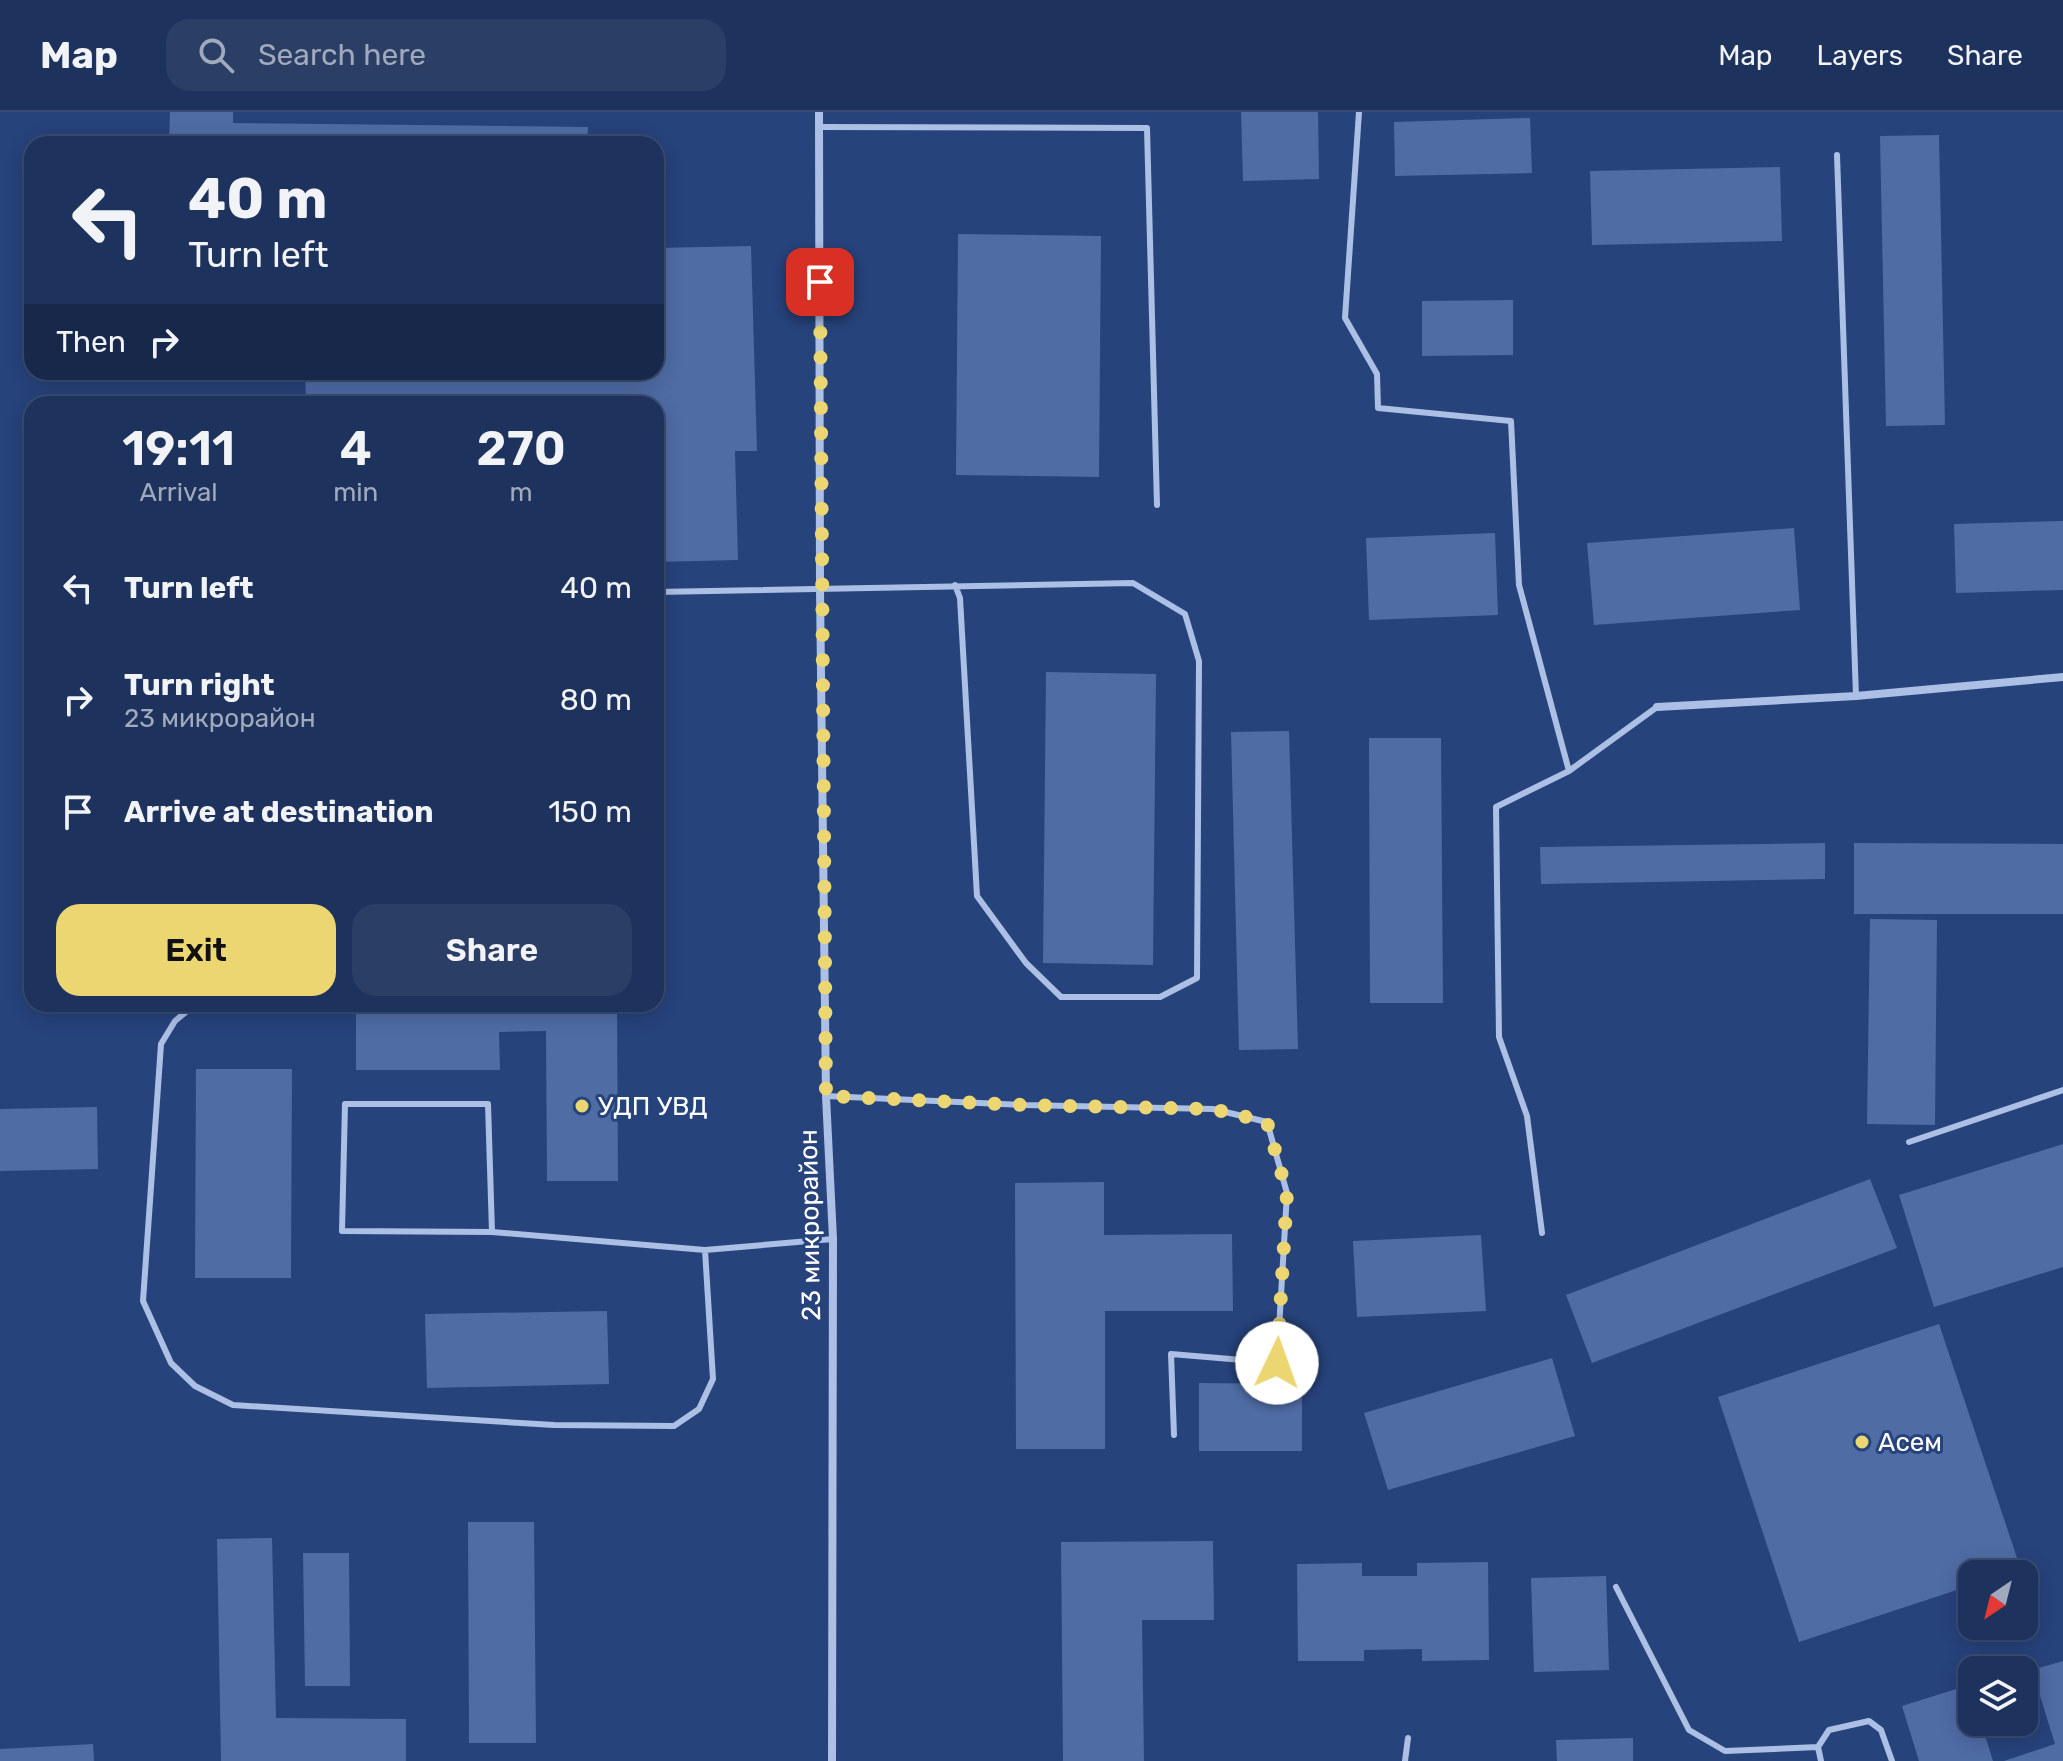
<!DOCTYPE html>
<html lang="en">
<head>
<meta charset="utf-8">
<style>
	:root { --surface:#1d325d; --page:#2a3e66; --text:#f1f3f6; --muted:#a0aabc; --line:#3b4d72; --accent:#ecd672 }
	body { margin:0; font-family:Rubik,sans-serif; background:var(--page); color:var(--text); height:100vh; display:flex; flex-direction:column; font-size:30px; white-space:nowrap }
	* { box-sizing:border-box; margin:0 }
	p { font-size:26px; color:var(--muted) }
	.icon { flex:none; width:44px; height:44px; fill:none; stroke:currentColor; stroke-width:2; stroke-linecap:round; stroke-linejoin:round }
	.map { position:relative; flex:1; overflow:hidden }
	.panel { position:absolute; left:24px; top:284px; width:640px; height:616px; display:flex; flex-direction:column; background:var(--surface); border-radius:24px; box-shadow:0 4px 20px #0003,0 0 0 2px var(--line) }
	.panel>* { flex:none }
	.top-card { position:absolute; left:24px; top:24px; width:640px; height:244px; border-radius:24px; box-shadow:0 4px 20px #0003,0 0 0 2px var(--line); background:#1d325d; color:var(--text); overflow:hidden }
	.needle { width:52px; rotate:215deg }
	.buttons { position:absolute; left:1958px; top:1448px; display:grid; gap:16px }
	.buttons a { display:grid; place-items:center; width:80px; height:80px; border-radius:16px; background:var(--surface); box-shadow:0 4px 20px #0003,0 0 0 2px var(--line); font-size:40px }
	.pin { position:absolute; display:grid; place-items:center; width:68px; height:68px; color:#fff; margin:-34px; border-radius:16px; box-shadow:0 4px 12px #0006 }
	.me { position:absolute; width:88px; margin:-44px; rotate:3deg; stroke-linejoin:round; filter:drop-shadow(0 0 6px #0008) }
	.turn { display:flex; align-items:center; gap:28px; height:168px; padding:0 32px; font-size:36px }
	.turn .icon { width:104px; height:104px; stroke-width:2.5 }
	.turn b { display:block; font-size:56px; line-height:68px }
	.then { display:flex; align-items:center; height:76px; padding:0 32px; background:#0003; gap:16px; font-size:30px }
	.eta { display:flex; justify-content:space-evenly; align-items:center; height:136px; text-align:center }
	.eta b { font-size:48px; font-weight:600; line-height:56px }
	.primary-button { display:flex; gap:16px; margin-top:auto; padding:16px 32px }
	.primary-button a { flex:1; height:92px; border-radius:24px; background:var(--accent); color:#111; font-size:32px; font-weight:600; line-height:92px; text-align:center }
	.primary-button a+a { background:var(--page); color:var(--text) }
	ul { padding:0; list-style:none }
	li { display:flex; align-items:center; gap:24px; height:112px; padding:0 32px }
	li div { flex:1 }
	li b { display:block; font-size:30px }
	li em { font-style:normal }
	header { display:flex; align-items:center; gap:48px; box-sizing:border-box; height:112px; padding:0 40px; background:var(--surface); border-bottom:2px solid var(--line) }
	header strong { font-size:38px }
	nav { display:flex; gap:44px; margin-inline-start:auto; font-size:28px }
	.search { width:560px; height:72px; background:var(--page); display:flex; align-items:center; gap:20px; box-sizing:border-box; padding:0 28px; border-radius:24px; color:var(--muted); font-size:30px }
	.map>svg:first-child { display:block }
	.building { fill:#4f6ca5 }
	.lines { fill:none; stroke-linecap:round; stroke-linejoin:round }
	.lane { stroke:#acbfe4; stroke-width:6 }
	.street { stroke:#acbfe4; stroke-width:8 }
	.route { stroke:#ecd672; stroke-width:14; stroke-dasharray:0 25.2 }
	.poi-dot { fill:#ecd672; stroke:#27437c; stroke-width:3 }
	.labels { text-anchor:middle; dominant-baseline:central; stroke-width:6; stroke-linejoin:round; paint-order:stroke }
	.poi-label { font-size:26px; fill:#fff; stroke:#27437c; text-anchor:start }
	.street-label { font-size:26px; fill:#fff; stroke:#27437c }
</style>
</head>
<body>
<header>
<strong>Map</strong>
<div class="search"><svg class="icon" aria-label="search" viewBox="0 0 24 24"><circle cx="10" cy="10" r="6"/><path d="M15 15l6 6"/></svg>Search here</div>
<nav><a>Map</a><a>Layers</a><a>Share</a></nav>
</header>
<div class="map">
<svg width="2063" height="1649" viewBox="0 0 2063 1649">
	<rect width="100%" height="100%" fill="#27437c"/>
	<path class="building" d="M170 0H233V11L588 15 587 32H169Z
		M1241 0H1318L1319 67 1243 69Z
		M1530 6 1532 61 1395 64 1394 10Z
		M1939 23 1945 313 1886 314 1880 24Z
		M1780 55 1782 129 1592 133 1590 59Z
		M958 122 1101 124 1099 365 956 363Z
		M751 134 757 339H735L738 448 656 450V292H306L305 260H656V136Z
		M1513 188V243L1422 244V189Z
		M2063 409V478L1956 481 1954 412Z
		M1794 416 1800 498 1594 513 1587 431Z
		M1495 421 1498 503 1369 508 1366 426Z
		M1046 560 1156 562 1153 853 1043 851Z
		M1289 619 1298 937 1239 938 1231 620Z
		M1369 626H1441L1443 891H1370Z
		M1825 731V767L1541 772 1540 735Z
		M1854 731 2063 732V802H1854Z
		M1870 807 1937 808 1935 1013 1867 1012Z
		M356 892H617L618 1069H547L546 919 499 920 500 958H356Z
		M196 957H292L291 1166H195Z
		M97 995 98 1057 0 1059V997Z
		M2063 1032V1155L1934 1195 1899 1083Z
		M1870 1067 1897 1136 1592 1251 1566 1183Z
		M1104 1070V1123L1232 1122 1233 1199H1105V1337H1016L1015 1071Z
		M1481 1123 1486 1199 1357 1205 1353 1129Z
		M607 1199 609 1272 427 1276 425 1202Z
		M1939 1212 2021 1458 2007 1462H1972V1473L1799 1530 1718 1285Z
		M1552 1246 1575 1324 1388 1378 1364 1301Z
		M1199 1271 1302 1272V1339H1199Z
		M468 1410H534L536 1631H469Z
		M272 1426 276 1606 406 1607V1649H221L217 1427Z
		M1213 1429 1214 1508H1142L1144 1649H1063L1061 1430Z
		M303 1441H349L350 1574H305Z
		M1488 1450 1489 1548 1422 1549V1537L1364 1538V1549H1298L1297 1452 1362 1451V1464H1417V1451Z
		M1606 1464 1609 1558 1534 1560 1531 1466Z
		M2063 1549V1649H2004L2055 1632 2032 1558Z
		M1969 1573 1972 1583V1610H1981L1993 1649H1919L1902 1594Z
		M1633 1626V1649H1557L1556 1628Z
		M93 1632 94 1649H0V1637Z"/>
	<g class="lines">
		<path class="lane" d="M1359 0 1345 206 1377 262 1378 296 1511 309 1519 473 1569 659
			M819 15 1147 16 1157 393
			M1837 43 1856 584
			M656 480 1133 471 1185 502 1199 549 1197 866 1160 885H1061L1026 851 977 784 960 486 955 473
			M299 899 193 894 175 909 161 932 143 1189 171 1251 195 1274 233 1293 554 1313 674 1314 699 1297 713 1267 705 1138
			M826 984 1023 993 1213 997 1267 1010 1287 1081 1277 1251 1171 1242 1174 1323
			M1909 1030 2063 978
			M492 1120 488 992H345L342 1119 492 1120 705 1138 833 1127
			M1542 1121 1527 1004 1499 925 1496 695 1569 659 1657 595
			M1616 1475 1689 1618 1725 1639 1818 1635
			M1405 1649 1408 1626
			M1821 1649 1818 1635 1829 1618 1869 1609 1881 1618 1892 1649"/>
		<path class="street" d="M819 0 820 478 826 984 833 1127 832 1649
			M1657 595 1856 584 2063 565"/>
	</g>
	<g class="lines">
		<path class="route" d="M820 170 826 984 1023 993 1213 997 1267 1010 1287 1081 1277 1251"/>
	</g>
	<g class="poi-dot">
		<circle cx="582" cy="994" r="8"/>
		<circle cx="1862" cy="1330" r="8"/>
	</g>
	<g class="labels">
		<g class="poi-label">
			<text x="598" y="994">УДП УВД</text>
			<text x="1878" y="1330">Асем</text>
		</g>
		<g class="street-label">
			<text transform="translate(810 1113) rotate(-91)">23 микрорайон</text>
		</g>
	</g>
</svg>
<div class="buttons">
<a><svg class="needle" viewBox="-14 -14 28 28"><path d="M0-13l5 13h-10z" fill="#e53935"/><path d="M0 13l5-13h-10z" fill="#a0aabc"/></svg></a>
<a><svg class="icon" aria-label="layers" viewBox="0 0 24 24"><path d="M12 4l9 5-9 5-9-5zM3 14l9 5 9-5"/></svg></a>
</div>
<div class="pin" style="left:820px;top:170px;background:#d93025"><svg class="icon" aria-label="arrive" viewBox="0 0 24 24"><path d="M6 21V4h12l-3 4 3 4H6"/></svg></div>
<svg class="me" style="left:1277px;top:1251px" viewBox="-20 -20 40 40"><circle r="19" fill="#fff"/><path d="M0-13L10 11 0 6-10 11z" fill="#ecd672"/></svg>
<div class="top-card">
<div class="turn"><svg class="icon" aria-label="left" viewBox="0 0 24 24"><path d="M17 20v-9H6M10 6l-5 5 5 5"/></svg><div><b>40 m</b>Turn left</div></div>
<div class="then">Then<svg class="icon" aria-label="right" viewBox="0 0 24 24"><path d="M7 20v-9h11M14 6l5 5-5 5"/></svg></div>
</div>
<section class="panel">
<div class="eta">
<div><b>19:11</b><p>Arrival</p></div>
<div><b>4</b><p>min</p></div>
<div><b>270</b><p>m</p></div>
</div>
<ul>
<li><svg class="icon" aria-label="left" viewBox="0 0 24 24"><path d="M17 20v-9H6M10 6l-5 5 5 5"/></svg><div><b>Turn left</b></div><em>40 m</em></li>
<li><svg class="icon" aria-label="right" viewBox="0 0 24 24"><path d="M7 20v-9h11M14 6l5 5-5 5"/></svg><div><b>Turn right</b><p>23 микрорайон</p></div><em>80 m</em></li>
<li><svg class="icon" aria-label="arrive" viewBox="0 0 24 24"><path d="M6 21V4h12l-3 4 3 4H6"/></svg><div><b>Arrive at destination</b></div><em>150 m</em></li>
</ul>
<div class="primary-button"><a>Exit</a><a>Share</a></div>
</section>
</div>
</body>
</html>
